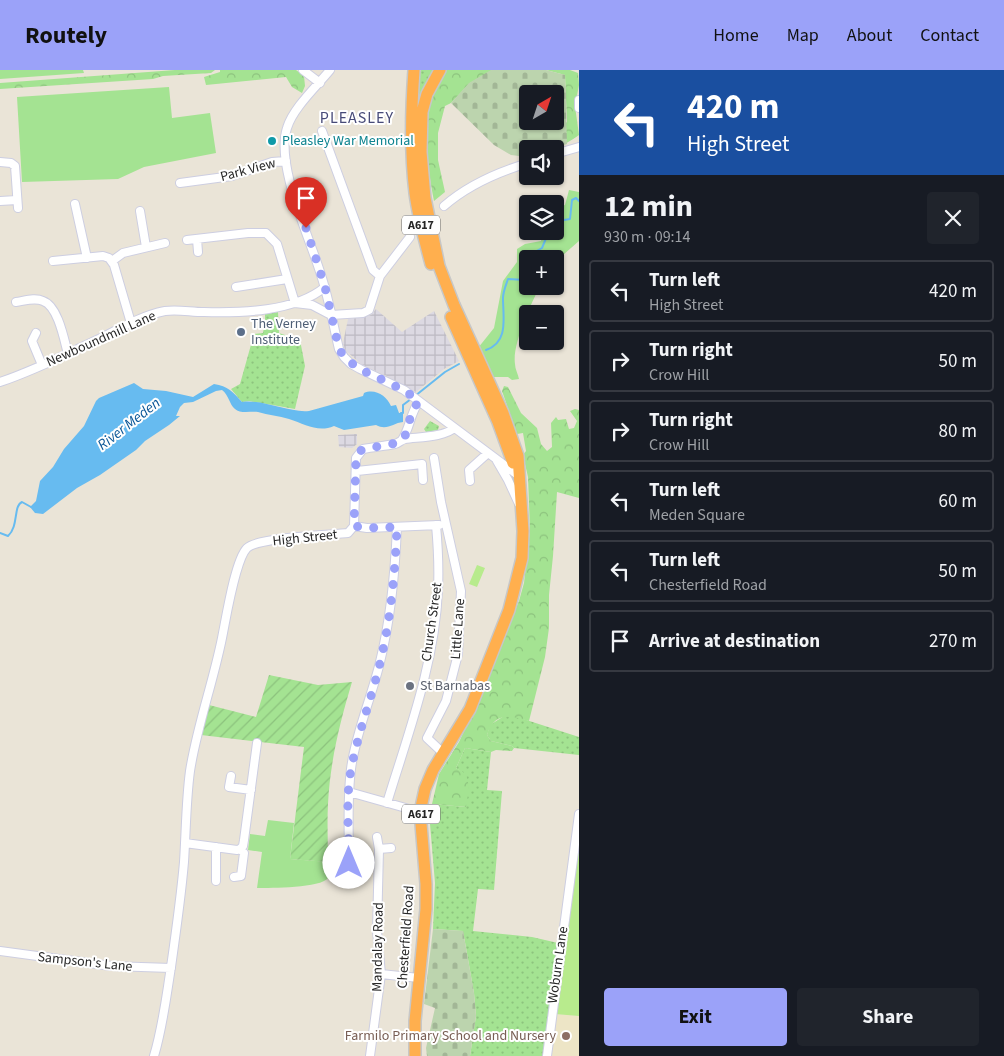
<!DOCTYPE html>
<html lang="en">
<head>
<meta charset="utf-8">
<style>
	:root { --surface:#171b24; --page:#20242c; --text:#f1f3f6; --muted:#9ea1a6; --line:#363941; --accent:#9ba2f9 }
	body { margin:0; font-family:"Source Sans 3",sans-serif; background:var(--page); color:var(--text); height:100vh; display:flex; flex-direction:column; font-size:19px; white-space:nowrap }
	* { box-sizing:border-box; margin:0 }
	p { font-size:16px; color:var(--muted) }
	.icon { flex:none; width:28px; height:28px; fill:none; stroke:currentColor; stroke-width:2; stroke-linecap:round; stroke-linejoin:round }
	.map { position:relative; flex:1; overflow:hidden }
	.side { display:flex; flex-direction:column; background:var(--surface); width:425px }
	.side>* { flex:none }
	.hud { background:#1a4fa0; color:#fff; overflow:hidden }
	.needle { width:32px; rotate:39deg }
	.controls { position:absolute; left:519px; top:15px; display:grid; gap:10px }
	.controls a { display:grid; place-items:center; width:45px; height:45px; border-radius:5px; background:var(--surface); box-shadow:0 1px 4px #0004; font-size:25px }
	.pin { position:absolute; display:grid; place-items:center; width:42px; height:42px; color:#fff; margin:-51px -21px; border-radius:50% 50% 50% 0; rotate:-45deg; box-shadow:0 0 5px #0007 }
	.pin .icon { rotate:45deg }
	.me { position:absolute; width:55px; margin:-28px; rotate:0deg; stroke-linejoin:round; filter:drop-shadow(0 0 4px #0008) }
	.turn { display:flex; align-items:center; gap:18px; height:105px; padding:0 25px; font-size:22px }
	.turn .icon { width:65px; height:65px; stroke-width:2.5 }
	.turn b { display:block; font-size:35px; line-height:42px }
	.round { display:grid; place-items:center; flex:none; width:52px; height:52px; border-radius:5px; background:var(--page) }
	.overview { display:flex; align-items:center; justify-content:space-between; height:85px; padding:0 25px }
	h1 { font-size:30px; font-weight:700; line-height:38px }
	.button { display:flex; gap:10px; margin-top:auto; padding:10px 25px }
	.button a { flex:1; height:58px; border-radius:5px; background:var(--accent); color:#111; font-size:20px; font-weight:700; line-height:58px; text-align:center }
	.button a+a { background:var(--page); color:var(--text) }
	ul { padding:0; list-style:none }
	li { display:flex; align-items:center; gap:15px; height:62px; margin:0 10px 8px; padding:0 15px; border:2px solid var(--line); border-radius:5px }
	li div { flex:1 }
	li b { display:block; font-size:19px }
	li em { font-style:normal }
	header { display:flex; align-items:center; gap:30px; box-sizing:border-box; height:70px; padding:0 25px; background:var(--accent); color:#111 }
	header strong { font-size:24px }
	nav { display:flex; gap:28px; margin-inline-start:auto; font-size:18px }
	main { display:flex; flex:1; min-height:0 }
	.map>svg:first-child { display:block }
	.industrial { fill:url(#industrial-grid) }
	.education { fill:#ede5c6 }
	.grass { fill:url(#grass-dots) }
	.forest { fill:url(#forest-crowns) }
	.cemetery { fill:url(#cemetery-stones); fill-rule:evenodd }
	.park { fill:#a4e392 }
	.garden { fill:url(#garden-furrows) }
	.pitch { fill:#b8eb8d }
	.water { fill:#67bbf0 }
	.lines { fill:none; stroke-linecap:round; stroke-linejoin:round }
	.stream { stroke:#67bbf0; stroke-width:2 }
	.minor-casing { stroke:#cdcee1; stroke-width:10 }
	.highway-casing { stroke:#c7c7c7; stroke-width:14 }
	.minor { stroke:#fff; stroke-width:8 }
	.highway { stroke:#ffaf4e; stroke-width:11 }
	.route { stroke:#9ba2f9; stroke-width:9; stroke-dasharray:0 16.2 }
	.culture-dot { fill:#0f9aa8; stroke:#fff; stroke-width:2 }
	.service-dot { fill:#5c6f8a; stroke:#fff; stroke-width:2 }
	.worship-dot { fill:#6b7280; stroke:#fff; stroke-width:2 }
	.education-dot { fill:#8d6e63; stroke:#fff; stroke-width:2 }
	.labels { text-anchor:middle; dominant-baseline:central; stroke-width:4; stroke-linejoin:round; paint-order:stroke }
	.shield { fill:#fff; stroke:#686868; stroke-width:1 }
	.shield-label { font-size:12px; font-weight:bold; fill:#272727 }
	.culture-label { font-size:14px; fill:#0d838f; stroke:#fff; text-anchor:start }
	.street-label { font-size:14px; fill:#272727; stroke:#fff }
	.service-label { font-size:14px; fill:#4e5e75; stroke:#fff; text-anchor:start }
	.worship-label { font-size:14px; fill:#5b616d; stroke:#fff; text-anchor:start }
	.education-label { font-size:14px; fill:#785e54; stroke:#fff; text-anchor:end }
	.water-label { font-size:15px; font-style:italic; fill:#0a5697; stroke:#fff }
	.quarter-label { font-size:16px; letter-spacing:1px; fill:#474a78; stroke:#fff }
</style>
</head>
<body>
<header>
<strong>Routely</strong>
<nav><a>Home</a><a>Map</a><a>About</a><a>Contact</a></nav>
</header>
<main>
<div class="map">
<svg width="579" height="986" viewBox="0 0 579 986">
	<defs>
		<pattern id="industrial-grid" width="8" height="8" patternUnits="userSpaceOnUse" patternTransform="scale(1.25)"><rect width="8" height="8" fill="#dcd9e2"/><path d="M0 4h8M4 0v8" fill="none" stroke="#bdbac2"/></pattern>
		<pattern id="grass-dots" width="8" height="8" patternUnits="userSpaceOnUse" patternTransform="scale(1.25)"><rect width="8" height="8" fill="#a4e392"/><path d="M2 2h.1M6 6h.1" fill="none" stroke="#8dc37e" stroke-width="1.8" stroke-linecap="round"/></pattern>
		<pattern id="forest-crowns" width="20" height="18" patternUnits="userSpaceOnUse" patternTransform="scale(1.25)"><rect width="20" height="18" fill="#a4e392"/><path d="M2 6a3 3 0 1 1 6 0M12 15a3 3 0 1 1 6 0" fill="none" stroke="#8dc37e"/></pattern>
		<pattern id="cemetery-stones" width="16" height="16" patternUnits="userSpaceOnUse" patternTransform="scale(1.25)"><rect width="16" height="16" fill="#bcd4ae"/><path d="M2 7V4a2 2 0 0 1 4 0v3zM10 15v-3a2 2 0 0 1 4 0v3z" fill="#a2b696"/></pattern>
		<pattern id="garden-furrows" width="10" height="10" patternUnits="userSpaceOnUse" patternTransform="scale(1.25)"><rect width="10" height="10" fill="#a4e392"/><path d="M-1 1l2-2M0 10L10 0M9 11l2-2" fill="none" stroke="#8dc37e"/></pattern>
	</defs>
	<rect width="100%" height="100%" fill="#eae4d7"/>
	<path class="industrial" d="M376 239 402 262 434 241 459 291 444 299 416 322 387 306 361 294 345 280 343 273 348 249 365 247 371 245Z
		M357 364V374L352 378 339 377 338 365Z"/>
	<path class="education" d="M555 944 579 946V986H550Z"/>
	<path class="grass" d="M420 0H435L429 8 417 42Z
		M278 242 279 263 300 270 305 296 295 339 249 331 242 332 231 319 240 314 254 264 263 263 265 251V244Z
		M430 351 439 356 438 360 426 362 424 359Z
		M504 646H514L579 667V685L514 678 512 676 491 671 487 665 490 655Z
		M465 678 491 682 487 720 502 721 494 820 478 819 473 861 532 867 558 873 544 986H470L476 946 474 923 463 861 433 859 435 813 430 754 432 734 466 737V705L456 698Z"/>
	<path class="forest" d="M175 0H215L211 3 163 6 153 9 0 19V13Z
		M220 0H296L304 6 305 16 302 23 292 17 286 7 206 15 204 7 220 2Z
		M446 0H493L470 13 451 33 445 36 438 63V90L445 122 434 131C426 90 419 36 446 0Z
		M546 0H570L578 3 579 15 575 36 579 65C562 78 550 79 529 79L567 52 565 5Z
		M504 316 508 317 521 343 537 358 541 374 547 381 552 377 551 353 556 347 558 350 566 349 569 359 574 358 577 351 570 341 575 339 579 340V428L557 422 553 486 549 525V558L545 587 529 651C509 645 494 642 487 665L491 671 512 676 514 678 512 681 496 680 491 682 465 678 456 698 466 704 469 717 466 737 432 734 439 704 459 672 468 653 519 531 524 513 530 460 528 407 523 385 526 381 523 363 517 364 502 321Z"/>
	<path class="cemetery" d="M491 0H546L565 5 567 74 548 79H528L527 87 511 85 494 75 451 33 469 13ZM528 24H555V51H528Z
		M433 859 463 861 474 923 476 946 470 986H427L426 978 435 938 424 934Z"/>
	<path class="park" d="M0 0H83L84 3 0 9Z
		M169 17 172 48 210 43 216 83 144 97 118 109 22 112 17 27Z
		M569 120 579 122V171L555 192V189H528V216H540C531 234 512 274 515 294 515 299 518 304 519 309L512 310 508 307H493L478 278 494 258 503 211 517 192V179L525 174 541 171 543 161H555V136L560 137 565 135Z
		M268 750 294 753 290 789 330 792C330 797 331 804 328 808 321 818 271 818 257 818L262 782 248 780 250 764 265 766Z"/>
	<path class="garden" d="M269 605 318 615 352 612C340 652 330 692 328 734 327 753 328 773 328 792L290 789 304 677 201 665 209 635 256 647Z"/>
	<path class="pitch" d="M477 495 485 498 477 517 469 514Z
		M579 766V946L555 944Z"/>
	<path class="water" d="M134 313 143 319 166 321 193 327 214 314C228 316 233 322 242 332 263 329 289 343 309 341L363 326 364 323C375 318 387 326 391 336L396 335 399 343H403V352C393 353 387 361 376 355L344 360 334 356C318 363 305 354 289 349 279 346 268 345 258 342 251 341 240 344 235 339 229 334 229 325 222 320L216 321 193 332 184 333 180 337 176 346H180L169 355 145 371 136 380 100 405 77 418 43 444 35 443 30 437 36 431 40 411 53 397 64 379 84 356 96 331 99 328Z"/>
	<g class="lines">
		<path class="stream" d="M555 142 564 150 570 149 572 130 576 128 579 131
			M528 200 524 188 542 178 549 161
			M486 280C509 272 503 248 503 228 503 222 506 215 508 209L525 210 528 206
			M415 326 445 302 459 294
			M401 343H403V335L411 329
			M0 463 8 466C19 456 13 436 22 432L31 437"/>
		<defs>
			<path id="minor" d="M303 0 320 13
				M330 0C317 16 293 38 287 58 275 95 310 168 321 205 329 229 333 254 339 279L344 287 351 294 360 299 404 320 519 406
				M579 30V38
				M322 61 369 189 373 200 380 206
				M555 84 579 77
				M0 92 11 93 15 96 18 138
				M180 113 232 106 272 92 286 91
				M0 131 17 130
				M75 134 87 188
				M444 136C468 115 498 102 528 93
				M140 141 146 177
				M197 169 198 182
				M187 170 248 163H266L277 174 295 233 312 235 331 245 363 243 369 240 380 206 410 167
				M53 191 103 186 109 188 114 195 131 253
				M112 191 123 183 165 173
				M236 217 287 209
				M16 232C24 231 35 227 43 231 58 236 64 269 68 284
				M36 263 32 271 42 295
				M0 312C36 300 71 282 105 266 124 256 144 245 165 241 177 239 191 242 204 242 241 243 295 242 325 217
				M402 370C410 358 410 344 419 331
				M434 388 441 432 461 521 458 584 446 631 427 668 443 683
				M497 391 508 410 519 434
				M357 401 422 394 423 410
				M470 411 469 400 488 383
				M354 456 356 388 363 379C374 377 384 376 395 374 399 373 401 370 405 369 418 367 445 367 454 358
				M354 456 367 458 439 455
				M231 706 229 717 251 720
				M349 722 420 742
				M387 733C408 664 435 593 438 520 439 498 438 477 436 455
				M185 773 237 780 240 779
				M379 779 391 778
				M349 793C349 762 347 730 351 699 355 665 372 626 380 592 391 548 395 503 397 457
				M234 807 241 806 244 783 240 779 243 776 244 770 257 673
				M216 811V777
				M0 881 111 896 171 898
				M381 904 419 908
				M154 986C163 956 166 928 171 897 176 862 181 827 184 792 186 761 186 731 190 701 197 656 213 613 222 568 226 549 235 490 247 478 258 467 330 465 348 463L354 456
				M370 986 381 904 377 861 379 779 377 767
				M547 986 579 744"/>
			<path id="highway" d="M414 0C411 41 410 82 415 123 418 147 425 171 431 194
				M451 247 498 352 513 393
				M415 986V951L426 839V814L420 742 425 719 433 700 470 639 509 540 522 488 523 461 518 386 503 343 454 235 439 196 425 128 421 82 422 42 427 24 440 0"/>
		</defs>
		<use href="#minor" class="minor-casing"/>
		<use href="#highway" class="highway-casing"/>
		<use href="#minor" class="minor"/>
		<use href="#highway" class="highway"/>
	</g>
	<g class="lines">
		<path class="route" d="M306 158 325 217 339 279C352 300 375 305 395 316 404 320 411 325 419 331L412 341 406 364 402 370 397 373 364 379 360 381 356 388 354 456 366 458 397 457C395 503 391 548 380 593 372 627 359 660 352 695 345 726 349 761 349 793"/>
	</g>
	<circle class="culture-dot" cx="272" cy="71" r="5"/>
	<circle class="service-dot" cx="241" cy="262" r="5"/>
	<circle class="worship-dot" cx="410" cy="616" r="5"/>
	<circle class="education-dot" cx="566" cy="966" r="5"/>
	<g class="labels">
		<g class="shield">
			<rect x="402" y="145.5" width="38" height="19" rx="4"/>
			<rect x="402" y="734.5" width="38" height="19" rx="4"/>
		</g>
		<g class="shield-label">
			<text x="421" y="155">A617</text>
			<text x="421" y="744">A617</text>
		</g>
		<g class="culture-label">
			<text x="282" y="71">Pleasley War Memorial</text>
		</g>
		<g class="street-label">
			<text transform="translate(248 100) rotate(-15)">Park View</text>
			<text transform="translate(101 269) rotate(-24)">Newboundmill Lane</text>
			<text transform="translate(305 468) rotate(-6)">High Street</text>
			<text transform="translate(432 552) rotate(-82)">Church Street</text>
			<text transform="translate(458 559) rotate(-86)">Little Lane</text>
			<text transform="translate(406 867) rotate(-86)">Chesterfield Road</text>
			<text transform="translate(378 877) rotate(-89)">Mandalay Road</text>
			<text transform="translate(85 892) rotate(6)">Sampson's Lane</text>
			<text transform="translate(558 895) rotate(-82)">Woburn Lane</text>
		</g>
		<g class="service-label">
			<text x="251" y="254">The Verney<tspan x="251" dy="16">Institute</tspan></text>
		</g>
		<g class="worship-label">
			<text x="420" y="616">St Barnabas</text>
		</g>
		<g class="education-label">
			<text x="556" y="966">Farmilo Primary School and Nursery</text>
		</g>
		<g class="water-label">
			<text transform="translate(129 354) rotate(-38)">River Meden</text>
		</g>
		<g class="quarter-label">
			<text x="357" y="48">PLEASLEY</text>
		</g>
	</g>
</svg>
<div class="controls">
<a><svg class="needle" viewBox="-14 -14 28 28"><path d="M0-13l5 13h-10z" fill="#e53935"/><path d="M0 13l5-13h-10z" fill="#9ea1a6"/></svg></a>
<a><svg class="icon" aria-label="sound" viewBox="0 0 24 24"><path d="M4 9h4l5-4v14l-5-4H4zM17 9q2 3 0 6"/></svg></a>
<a><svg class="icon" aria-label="layers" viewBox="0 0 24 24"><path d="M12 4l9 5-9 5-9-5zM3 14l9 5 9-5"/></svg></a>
<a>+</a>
<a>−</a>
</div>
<div class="pin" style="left:306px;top:158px;background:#d93025"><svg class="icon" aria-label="arrive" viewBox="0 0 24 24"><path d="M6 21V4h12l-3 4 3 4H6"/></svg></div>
<svg class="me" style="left:349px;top:793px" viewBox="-20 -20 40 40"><circle r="19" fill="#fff"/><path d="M0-13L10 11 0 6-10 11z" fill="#9ba2f9"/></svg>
</div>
<section class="side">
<div class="hud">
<div class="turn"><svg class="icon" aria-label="left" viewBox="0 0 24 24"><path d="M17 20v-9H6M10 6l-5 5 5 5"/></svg><div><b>420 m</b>High Street</div></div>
</div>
<div class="overview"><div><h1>12 min</h1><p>930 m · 09:14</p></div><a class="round"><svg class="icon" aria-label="close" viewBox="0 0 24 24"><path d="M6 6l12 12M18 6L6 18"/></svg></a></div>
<ul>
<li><svg class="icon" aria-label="left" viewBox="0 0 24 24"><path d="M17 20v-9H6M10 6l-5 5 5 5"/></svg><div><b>Turn left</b><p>High Street</p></div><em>420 m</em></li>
<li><svg class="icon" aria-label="right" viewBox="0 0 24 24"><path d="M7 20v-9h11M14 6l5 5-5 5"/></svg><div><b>Turn right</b><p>Crow Hill</p></div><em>50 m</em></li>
<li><svg class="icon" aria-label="right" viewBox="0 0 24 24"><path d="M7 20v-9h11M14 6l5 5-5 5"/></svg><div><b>Turn right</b><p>Crow Hill</p></div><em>80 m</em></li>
<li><svg class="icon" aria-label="left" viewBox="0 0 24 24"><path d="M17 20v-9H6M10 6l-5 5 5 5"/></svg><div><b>Turn left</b><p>Meden Square</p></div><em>60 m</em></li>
<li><svg class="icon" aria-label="left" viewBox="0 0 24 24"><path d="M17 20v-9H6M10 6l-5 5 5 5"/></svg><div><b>Turn left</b><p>Chesterfield Road</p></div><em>50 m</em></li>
<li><svg class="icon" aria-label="arrive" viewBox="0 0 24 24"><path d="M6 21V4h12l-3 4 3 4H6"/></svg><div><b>Arrive at destination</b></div><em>270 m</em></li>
</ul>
<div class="button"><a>Exit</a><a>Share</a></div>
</section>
</main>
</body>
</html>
